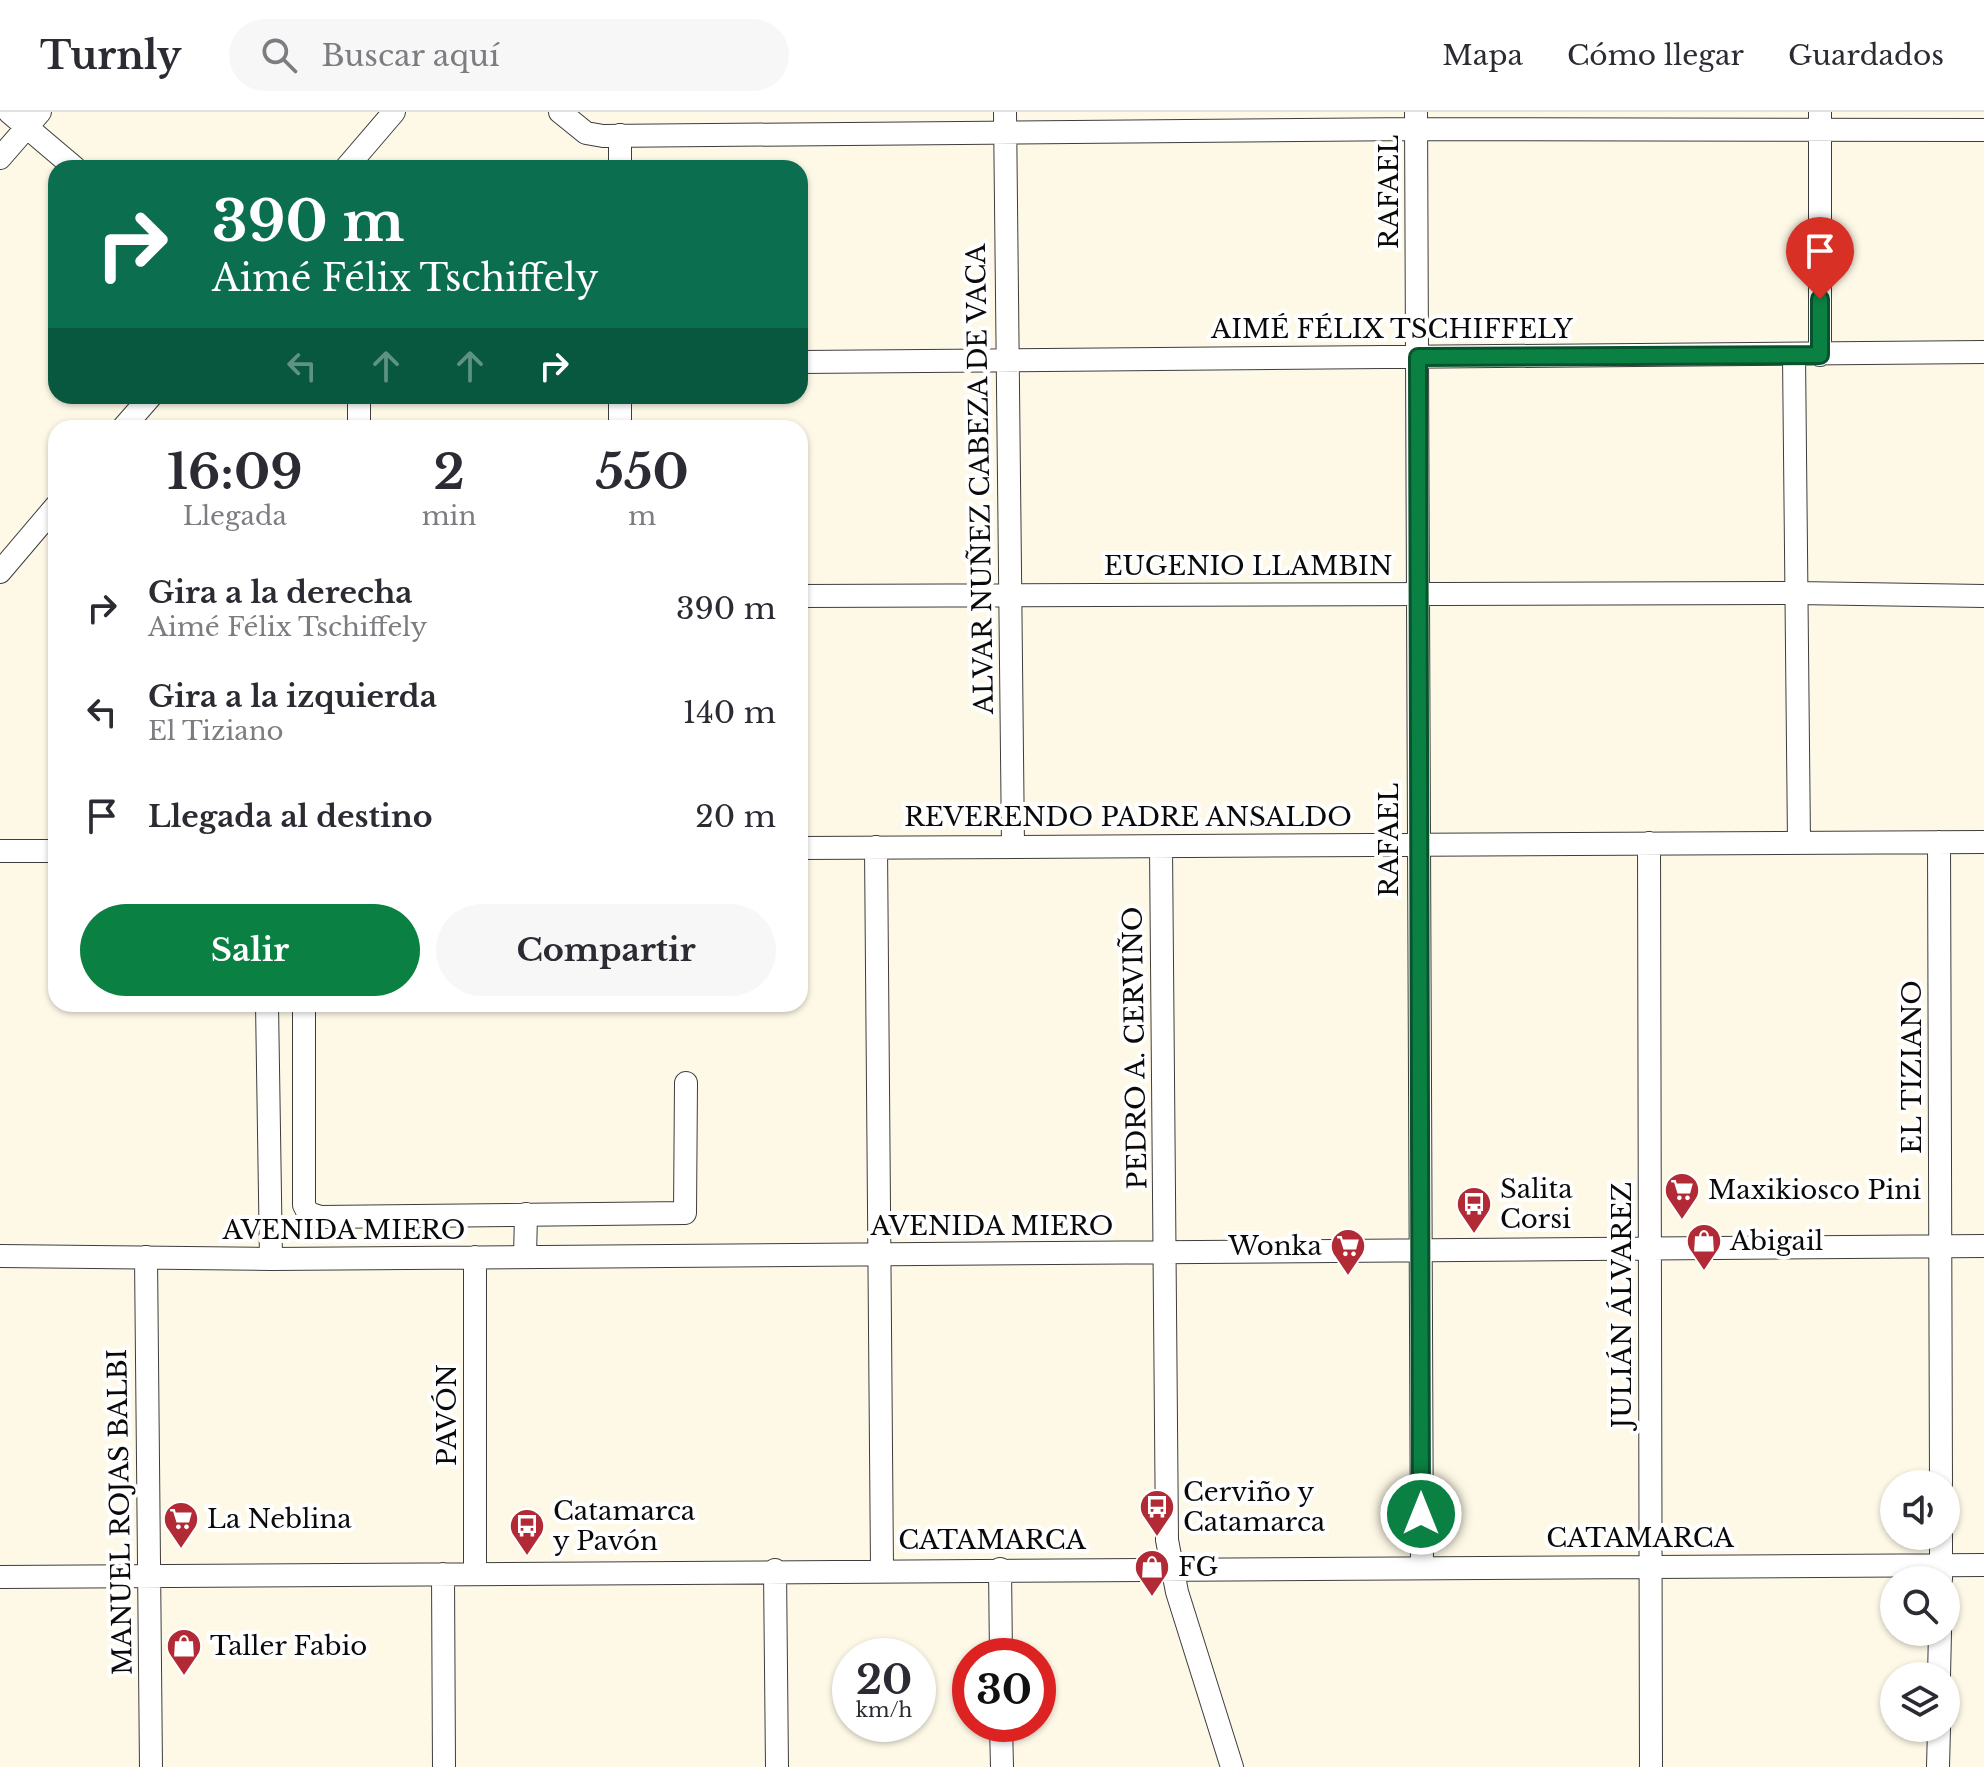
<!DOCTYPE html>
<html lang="es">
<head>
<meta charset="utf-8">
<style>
	:root { --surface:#fff; --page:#f7f7f7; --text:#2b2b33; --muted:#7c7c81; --line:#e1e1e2; --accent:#0b8043 }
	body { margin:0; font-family:"Libre Baskerville",serif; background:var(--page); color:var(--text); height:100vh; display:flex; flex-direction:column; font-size:30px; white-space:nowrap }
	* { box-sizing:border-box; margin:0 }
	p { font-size:26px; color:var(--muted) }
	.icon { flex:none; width:44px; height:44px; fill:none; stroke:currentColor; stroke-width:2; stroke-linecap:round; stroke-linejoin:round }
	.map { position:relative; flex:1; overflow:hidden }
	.sheet { position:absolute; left:48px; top:308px; width:760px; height:592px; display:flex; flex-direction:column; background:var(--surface); border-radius:24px; box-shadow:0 2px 6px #0004 }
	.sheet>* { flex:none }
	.hud { position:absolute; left:48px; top:48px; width:760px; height:244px; border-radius:24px; box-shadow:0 2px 6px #0004; background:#0b6e4f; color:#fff; overflow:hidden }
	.tools { position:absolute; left:1880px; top:1358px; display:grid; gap:16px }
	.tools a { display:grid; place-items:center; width:80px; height:80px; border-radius:50%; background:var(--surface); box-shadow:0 2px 6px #0004; font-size:40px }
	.speed { position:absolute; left:832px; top:1526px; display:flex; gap:16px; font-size:40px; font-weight:700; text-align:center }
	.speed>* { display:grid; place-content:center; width:104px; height:104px; border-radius:50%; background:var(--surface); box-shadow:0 2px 6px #0004; line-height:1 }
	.speed small { font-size:20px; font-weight:400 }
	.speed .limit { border:12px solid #d22; background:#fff; color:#111 }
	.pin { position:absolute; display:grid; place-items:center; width:68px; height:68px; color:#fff; margin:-82px -34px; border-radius:50% 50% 50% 0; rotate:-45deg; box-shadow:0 0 8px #0007 }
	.pin .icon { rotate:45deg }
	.me { position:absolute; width:88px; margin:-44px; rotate:0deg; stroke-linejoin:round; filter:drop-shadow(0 0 6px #0008) }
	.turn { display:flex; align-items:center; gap:28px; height:168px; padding:0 32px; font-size:36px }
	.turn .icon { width:104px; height:104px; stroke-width:2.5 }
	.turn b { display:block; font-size:56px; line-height:68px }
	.lanes { display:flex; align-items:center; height:76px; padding:0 32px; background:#0003; justify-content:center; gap:40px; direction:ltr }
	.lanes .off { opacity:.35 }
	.eta { display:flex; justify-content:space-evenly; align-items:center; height:136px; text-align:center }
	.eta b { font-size:48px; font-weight:700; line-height:56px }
	.button { display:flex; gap:16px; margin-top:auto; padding:16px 32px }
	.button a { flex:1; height:92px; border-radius:48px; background:var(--accent); color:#fff; font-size:32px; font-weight:700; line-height:92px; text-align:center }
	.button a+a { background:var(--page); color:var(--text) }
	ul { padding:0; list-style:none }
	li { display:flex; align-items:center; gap:24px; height:104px; padding:0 32px }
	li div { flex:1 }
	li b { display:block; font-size:30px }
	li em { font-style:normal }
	header { display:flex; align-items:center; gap:48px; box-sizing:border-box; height:112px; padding:0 40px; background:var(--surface); border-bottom:2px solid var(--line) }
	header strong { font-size:38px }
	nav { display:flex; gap:44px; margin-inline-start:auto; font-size:28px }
	.search { width:560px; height:72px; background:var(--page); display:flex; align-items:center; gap:20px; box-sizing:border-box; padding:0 28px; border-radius:44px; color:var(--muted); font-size:30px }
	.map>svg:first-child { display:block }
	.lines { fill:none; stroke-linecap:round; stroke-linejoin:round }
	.minor-casing { stroke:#3d3d3d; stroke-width:24 }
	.minor { stroke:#fff; stroke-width:22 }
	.route-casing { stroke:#07532c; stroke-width:20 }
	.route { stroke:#0b8043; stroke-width:14 }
	.labels { text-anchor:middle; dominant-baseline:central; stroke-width:8; stroke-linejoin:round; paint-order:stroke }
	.street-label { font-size:26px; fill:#0a0a0a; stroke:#fff }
	.poi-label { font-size:26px; fill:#0a0a0a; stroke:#fff; text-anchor:start }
</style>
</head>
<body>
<header>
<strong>Turnly</strong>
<div class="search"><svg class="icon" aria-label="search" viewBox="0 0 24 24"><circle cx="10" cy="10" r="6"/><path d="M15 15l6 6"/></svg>Buscar aquí</div>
<nav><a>Mapa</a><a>Cómo llegar</a><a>Guardados</a></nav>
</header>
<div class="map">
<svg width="1984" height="1655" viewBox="0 0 1984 1655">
	<rect width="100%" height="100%" fill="#fef9e7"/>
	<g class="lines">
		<defs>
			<path id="minor" d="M9 0 75 56
				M560 0 586 21 603 24 1416 17 1984 18
				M1005 0 1013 734
				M1416 0 1422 1455
				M1820 0V243
				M0 46 40 0
				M346 56 394 0
				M620 56V23
				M1794 243 1799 731
				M800 250 1984 240
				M123 316 151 284
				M359 316V284
				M620 316V284
				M0 460 56 394
				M800 484 1797 481 1984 484
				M1939 730 1941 1372
				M1649 731 1651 1655
				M876 735 882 1457
				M1161 735 1167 1428 1177 1480 1232 1655
				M800 736 1984 730
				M0 739H56
				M267 892 271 1147
				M304 892V1093L308 1101 320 1105 685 1101 686 971
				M0 1144 271 1147 1984 1134
				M146 1145 151 1655
				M475 1145V1461
				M525 1145 526 1102
				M1000 1457 1001 1544
				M775 1458 777 1655
				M443 1462 444 1655
				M0 1465 1984 1453
				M1941 1467V1424
				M1939 1564 1940 1520
				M1001 1612 1002 1655
				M1938 1655 1939 1616"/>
		</defs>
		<use href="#minor" class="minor-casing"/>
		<use href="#minor" class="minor"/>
	</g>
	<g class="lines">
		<defs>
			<path id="route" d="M1421 1402 1418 245 1820 243V187"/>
		</defs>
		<use href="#route" class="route-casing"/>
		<use href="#route" class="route"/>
	</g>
	<defs>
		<symbol id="supermarket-pin" viewBox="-11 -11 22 30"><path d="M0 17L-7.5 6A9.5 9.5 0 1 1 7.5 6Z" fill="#b12a35" stroke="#fff"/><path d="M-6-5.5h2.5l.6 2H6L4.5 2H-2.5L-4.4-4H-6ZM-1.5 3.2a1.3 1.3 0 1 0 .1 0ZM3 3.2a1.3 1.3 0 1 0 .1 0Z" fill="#fff"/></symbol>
		<symbol id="bus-pin" viewBox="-11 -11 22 30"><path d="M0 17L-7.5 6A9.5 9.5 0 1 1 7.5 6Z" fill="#b12a35" stroke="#fff"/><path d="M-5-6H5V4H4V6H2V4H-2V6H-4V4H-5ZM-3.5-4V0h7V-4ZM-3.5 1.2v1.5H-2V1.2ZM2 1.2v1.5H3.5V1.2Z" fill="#fff"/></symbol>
		<symbol id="shop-pin" viewBox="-11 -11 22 30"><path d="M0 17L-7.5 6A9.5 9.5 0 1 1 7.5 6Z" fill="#b12a35" stroke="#fff"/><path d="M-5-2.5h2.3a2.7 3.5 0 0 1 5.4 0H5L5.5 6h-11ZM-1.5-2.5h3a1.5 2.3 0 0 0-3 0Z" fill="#fff"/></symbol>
	</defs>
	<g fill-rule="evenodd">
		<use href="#supermarket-pin" x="1662" y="1058" width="40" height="54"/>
		<use href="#bus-pin" x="1454" y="1072" width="40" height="54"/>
		<use href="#shop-pin" x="1684" y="1109" width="40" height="54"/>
		<use href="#supermarket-pin" x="1328" y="1114" width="40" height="54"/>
		<use href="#bus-pin" x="1137" y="1375" width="40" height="54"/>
		<use href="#supermarket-pin" x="161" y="1387" width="40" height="54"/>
		<use href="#bus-pin" x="507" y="1394" width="40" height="54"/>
		<use href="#shop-pin" x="1132" y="1435" width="40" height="54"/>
		<use href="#shop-pin" x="164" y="1514" width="40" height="54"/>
	</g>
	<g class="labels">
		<g class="street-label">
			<text transform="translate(1389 80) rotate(-90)">RAFAEL</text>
			<text x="1392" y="217">AIMÉ FÉLIX TSCHIFFELY</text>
			<text transform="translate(980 367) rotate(-91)">ALVAR NUÑEZ CABEZA DE VACA</text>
			<text x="1248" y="454">EUGENIO LLAMBIN</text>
			<text x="1128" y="705">REVERENDO PADRE ANSALDO</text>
			<text transform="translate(1389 728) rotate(-90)">RAFAEL</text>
			<text transform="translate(1135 936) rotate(-91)">PEDRO A. CERVIÑO</text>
			<text transform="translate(1912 955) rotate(-90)">EL TIZIANO</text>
			<text x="992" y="1114">AVENIDA MIERO</text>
			<text x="344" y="1118">AVENIDA MIERO</text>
			<text transform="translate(1622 1193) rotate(-90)">JULIÁN ÁLVAREZ</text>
			<text transform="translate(447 1303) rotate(-90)">PAVÓN</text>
			<text transform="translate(120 1400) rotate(-91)">MANUEL ROJAS BALBI</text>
			<text x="1640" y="1426">CATAMARCA</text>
			<text x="992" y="1428">CATAMARCA</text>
		</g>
		<g class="poi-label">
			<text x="1500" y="1077">Salita<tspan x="1500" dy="30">Corsi</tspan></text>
			<text x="1708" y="1078">Maxikiosco Pini</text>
			<text x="1730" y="1129">Abigail</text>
			<text x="1322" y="1134" text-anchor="end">Wonka</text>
			<text x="1183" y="1380">Cerviño y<tspan x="1183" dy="30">Catamarca</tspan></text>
			<text x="553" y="1399">Catamarca<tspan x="553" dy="30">y Pavón</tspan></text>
			<text x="207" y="1407">La Neblina</text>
			<text x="1178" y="1455">FG</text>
			<text x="210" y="1534">Taller Fabio</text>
		</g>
	</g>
</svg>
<div class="tools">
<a><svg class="icon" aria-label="sound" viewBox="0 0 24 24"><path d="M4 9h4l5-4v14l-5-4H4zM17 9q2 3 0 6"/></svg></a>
<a><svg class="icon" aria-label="search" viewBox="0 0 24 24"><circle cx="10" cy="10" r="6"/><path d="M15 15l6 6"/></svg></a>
<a><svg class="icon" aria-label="layers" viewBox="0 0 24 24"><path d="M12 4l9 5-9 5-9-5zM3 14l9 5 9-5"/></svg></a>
</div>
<div class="speed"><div>20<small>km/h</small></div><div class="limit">30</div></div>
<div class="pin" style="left:1820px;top:187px;background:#d93025"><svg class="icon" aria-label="arrive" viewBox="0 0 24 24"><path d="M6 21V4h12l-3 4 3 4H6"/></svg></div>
<svg class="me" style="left:1421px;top:1402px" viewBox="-20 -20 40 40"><circle r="17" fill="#0b8043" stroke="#fff" stroke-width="3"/><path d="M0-11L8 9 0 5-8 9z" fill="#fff"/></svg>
<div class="hud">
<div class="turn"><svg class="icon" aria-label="right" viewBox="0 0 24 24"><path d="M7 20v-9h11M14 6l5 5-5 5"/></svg><div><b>390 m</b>Aimé Félix Tschiffely</div></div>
<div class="lanes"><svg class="icon off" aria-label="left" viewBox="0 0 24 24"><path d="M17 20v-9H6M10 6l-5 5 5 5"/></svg><svg class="icon off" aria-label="ahead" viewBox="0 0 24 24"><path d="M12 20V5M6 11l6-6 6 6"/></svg><svg class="icon off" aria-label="ahead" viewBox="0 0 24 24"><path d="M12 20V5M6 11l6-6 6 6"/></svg><svg class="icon" aria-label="right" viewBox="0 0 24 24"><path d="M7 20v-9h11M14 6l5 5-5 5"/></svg></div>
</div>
<section class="sheet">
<div class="eta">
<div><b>16:09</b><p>Llegada</p></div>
<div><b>2</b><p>min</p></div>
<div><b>550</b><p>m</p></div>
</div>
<ul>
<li><svg class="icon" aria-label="right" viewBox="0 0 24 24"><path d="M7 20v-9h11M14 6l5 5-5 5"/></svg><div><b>Gira a la derecha</b><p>Aimé Félix Tschiffely</p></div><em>390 m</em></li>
<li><svg class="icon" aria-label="left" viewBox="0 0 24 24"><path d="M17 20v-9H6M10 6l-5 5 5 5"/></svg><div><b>Gira a la izquierda</b><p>El Tiziano</p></div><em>140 m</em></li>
<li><svg class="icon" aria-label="arrive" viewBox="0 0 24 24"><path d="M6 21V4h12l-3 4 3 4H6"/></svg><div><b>Llegada al destino</b></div><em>20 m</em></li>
</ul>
<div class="button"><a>Salir</a><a>Compartir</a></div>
</section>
</div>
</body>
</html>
